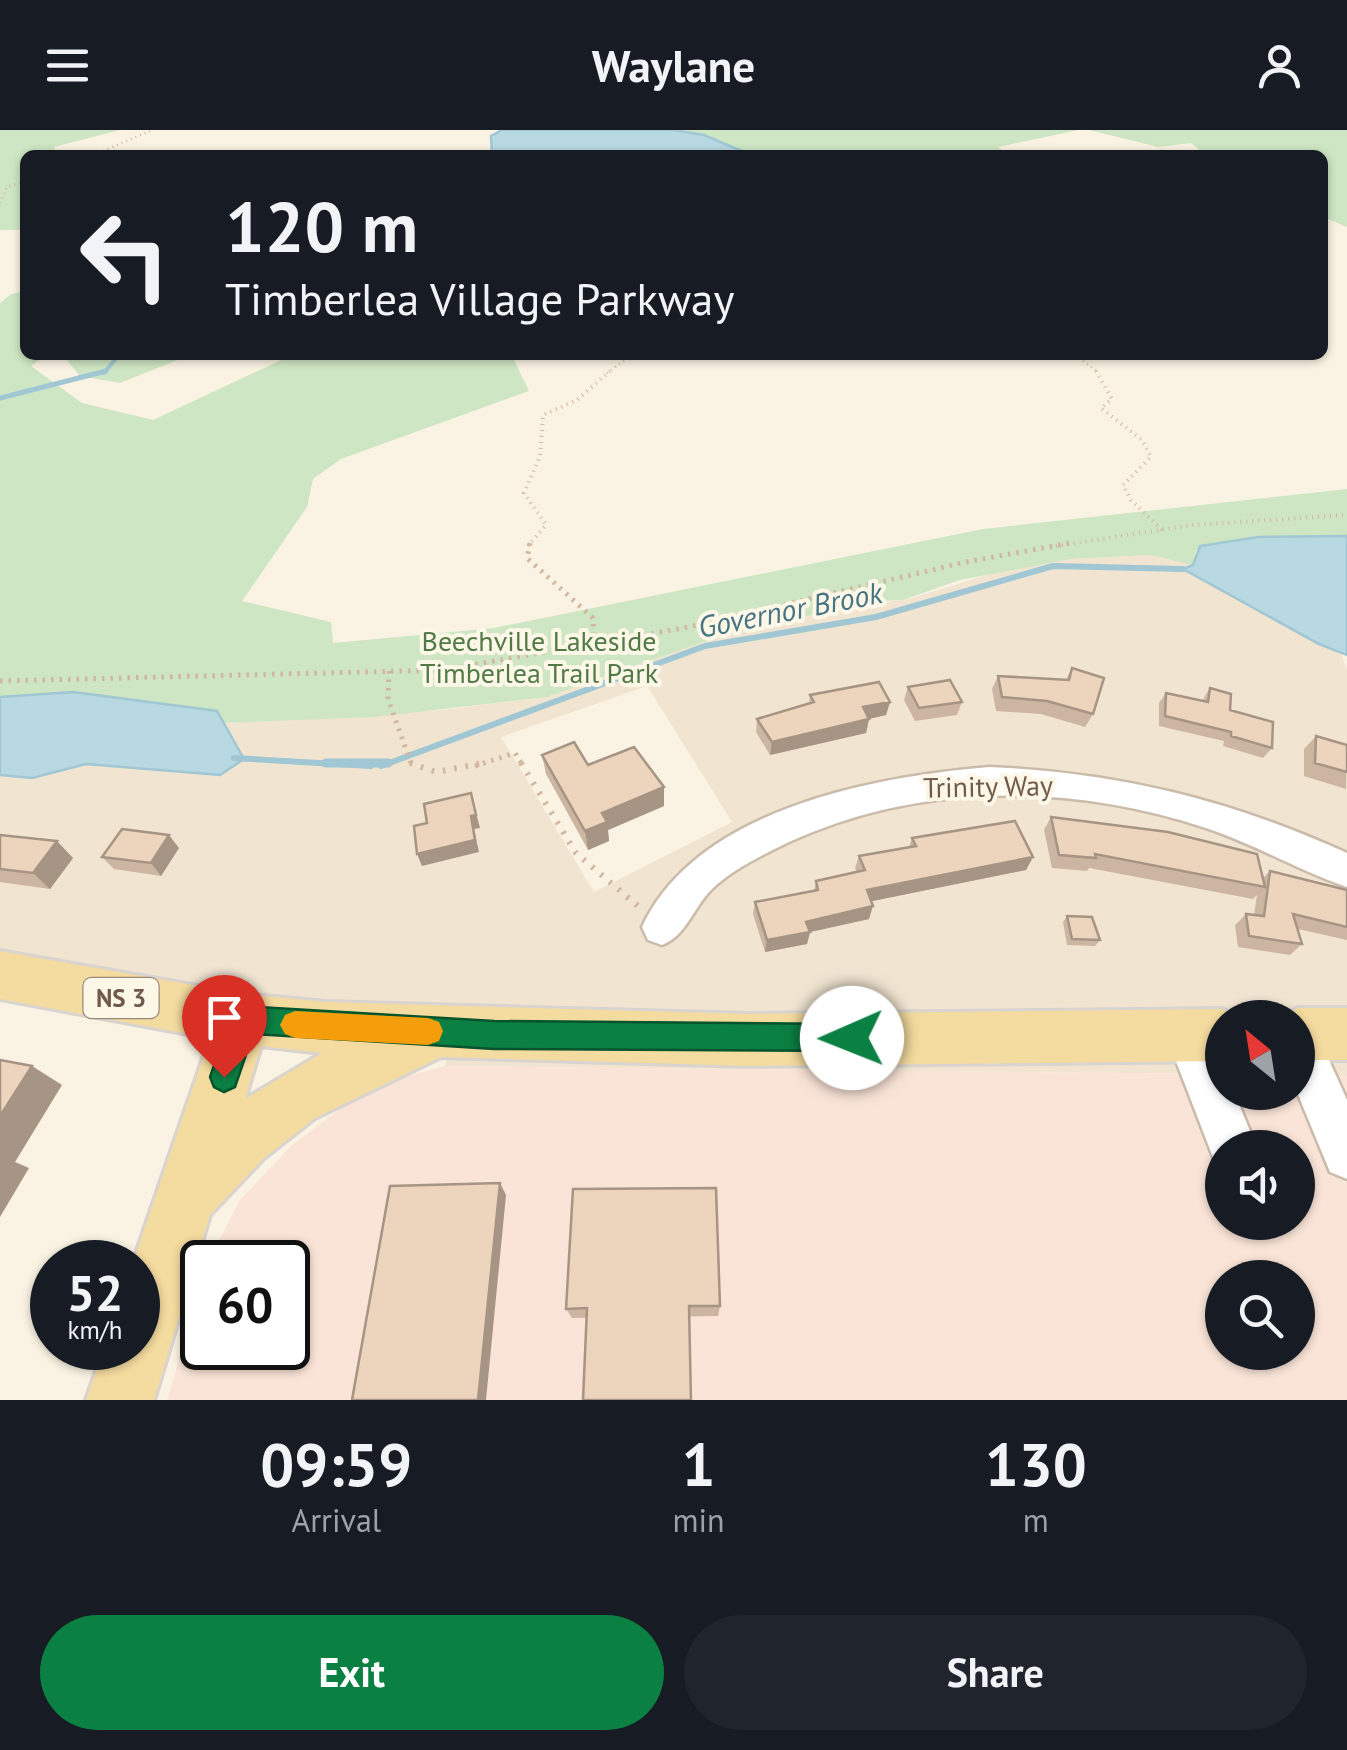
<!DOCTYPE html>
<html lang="en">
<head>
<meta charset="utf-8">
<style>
	:root { --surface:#171b24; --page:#20242c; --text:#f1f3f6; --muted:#9ea1a6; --accent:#0b8043 }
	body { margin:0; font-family:"PT Sans",sans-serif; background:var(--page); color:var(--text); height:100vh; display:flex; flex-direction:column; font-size:38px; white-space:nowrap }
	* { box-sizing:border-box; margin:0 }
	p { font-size:32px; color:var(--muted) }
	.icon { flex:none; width:55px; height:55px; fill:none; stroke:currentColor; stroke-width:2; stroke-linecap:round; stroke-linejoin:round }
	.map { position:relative; height:1270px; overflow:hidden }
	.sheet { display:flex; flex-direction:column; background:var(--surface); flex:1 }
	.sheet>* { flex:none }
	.top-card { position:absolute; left:20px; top:20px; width:1308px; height:210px; border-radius:15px; box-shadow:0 2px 8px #0004; background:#171b24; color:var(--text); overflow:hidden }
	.needle { width:65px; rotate:330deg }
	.buttons { position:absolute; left:1205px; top:870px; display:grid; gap:20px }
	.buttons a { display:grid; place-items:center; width:110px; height:110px; border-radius:50%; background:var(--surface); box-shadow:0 2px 8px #0004; font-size:50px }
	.speed { position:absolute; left:30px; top:1110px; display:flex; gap:20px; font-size:50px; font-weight:700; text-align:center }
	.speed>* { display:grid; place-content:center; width:130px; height:130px; border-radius:50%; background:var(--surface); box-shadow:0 2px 8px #0004; line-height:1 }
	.speed small { font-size:25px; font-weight:400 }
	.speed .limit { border:5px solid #111; border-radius:15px; background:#fff; color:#111 }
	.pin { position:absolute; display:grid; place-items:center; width:85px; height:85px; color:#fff; margin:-102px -42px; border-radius:50% 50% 50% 0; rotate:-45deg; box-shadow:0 0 10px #0007 }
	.pin .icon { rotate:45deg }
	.me { position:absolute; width:110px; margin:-55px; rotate:269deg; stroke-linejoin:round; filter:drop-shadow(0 0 8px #0008) }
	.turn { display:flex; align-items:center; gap:35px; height:210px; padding:0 40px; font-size:45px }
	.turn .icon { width:130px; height:130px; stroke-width:2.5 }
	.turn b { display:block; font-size:70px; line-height:85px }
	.eta { display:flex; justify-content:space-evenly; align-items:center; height:170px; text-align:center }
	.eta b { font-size:60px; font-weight:700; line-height:70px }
	.button { display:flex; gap:20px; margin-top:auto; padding:20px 40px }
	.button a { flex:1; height:115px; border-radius:60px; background:var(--accent); color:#fff; font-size:40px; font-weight:700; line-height:115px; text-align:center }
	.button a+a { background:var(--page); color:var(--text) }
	header { display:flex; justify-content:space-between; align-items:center; height:130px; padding:0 40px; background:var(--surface); font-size:45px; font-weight:700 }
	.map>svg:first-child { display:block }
	.residential { fill:#f1e5d2; fill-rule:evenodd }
	.commercial { fill:#fae4d7; fill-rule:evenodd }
	.green { fill:#cee6c3 }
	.water { fill:#b9d9e2; stroke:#a0c7d3; stroke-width:2.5 }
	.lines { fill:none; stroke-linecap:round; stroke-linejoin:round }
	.stream-far3 { stroke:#a0c7d3; stroke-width:4 }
	.stream-far2 { stroke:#a0c7d3; stroke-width:5 }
	.stream-far1 { stroke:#a0c7d3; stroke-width:6 }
	.stream { stroke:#a0c7d3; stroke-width:9 }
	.minor-casing { stroke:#cabbaa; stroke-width:5 }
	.major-casing { stroke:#dad4d0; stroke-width:6 }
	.path-far3 { stroke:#d2b7a0; stroke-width:2.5; stroke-dasharray:1 4; stroke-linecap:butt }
	.path-far2 { stroke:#d2b7a0; stroke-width:4; stroke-dasharray:1 5; stroke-linecap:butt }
	.path-far1 { stroke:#d2b7a0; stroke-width:5; stroke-dasharray:2.5 6; stroke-linecap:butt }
	.path { stroke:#d2b7a0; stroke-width:6; stroke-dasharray:2.5 9; stroke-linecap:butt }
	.minor { fill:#fff; fill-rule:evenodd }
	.major { fill:#f4db9f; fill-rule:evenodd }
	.wall { fill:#ccb6a2 }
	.shaded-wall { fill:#a69484 }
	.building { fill:#edd4bc; stroke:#a69484; stroke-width:2.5 }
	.route { fill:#0b8043; stroke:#07532c; stroke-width:2.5 }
	.slow { fill:#f59e0b }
	.labels { text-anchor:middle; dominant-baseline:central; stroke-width:8; stroke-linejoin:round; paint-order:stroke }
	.shield { fill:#fdf7e8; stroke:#9a8a7a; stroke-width:2.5 }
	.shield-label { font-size:25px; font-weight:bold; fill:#705b4b }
	.park-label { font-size:28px; fill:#527a47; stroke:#fdf7e8 }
	.street-label { font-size:28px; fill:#705b4b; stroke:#fdf7e8 }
	.water-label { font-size:30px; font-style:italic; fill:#477482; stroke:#fdf7e8 }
</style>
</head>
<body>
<header><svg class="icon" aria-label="menu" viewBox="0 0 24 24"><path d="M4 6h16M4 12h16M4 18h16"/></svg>Waylane<svg class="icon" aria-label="person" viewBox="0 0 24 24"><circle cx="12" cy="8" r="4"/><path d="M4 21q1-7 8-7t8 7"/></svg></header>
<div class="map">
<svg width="1347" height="1270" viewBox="0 0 1347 1270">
	<rect width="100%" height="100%" fill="#faf3e3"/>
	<path class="residential" d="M1149 425 1193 435 1185 439 1341 523 1347 540V946L1298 945V888H1222V944L445 936 458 894 0 840V645L32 648 86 634 219 645 243 629 224 593 441 580 547 567 718 507 795 487 912 468 1003 440 1071 429ZM647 556 732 692 594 762 501 607Z"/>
	<path class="commercial" d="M445 936 1222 944V962H1298V945L1347 946V1270H167L202 1150V1218H288V1132H208L240 1070 291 1016 344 976 394 950ZM1222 1018H1298V1092H1222ZM1222 1148H1298V1222H1222Z"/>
	<path class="green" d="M0 0H120L54 17 57 25H25V100H0Z
		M673 0H1078L998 17 1008 25H751L704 5Z
		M1089 0H1347V97L1323 87 1322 25H1206L1191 13 1158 17Z
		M25 161V225H47L31 236 82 273 153 290 292 225 512 226 529 261 341 329 313 349 307 377 242 471 331 492 333 513 494 498 983 399 1347 359V406H1294L1196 420 1193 435 1149 425 1071 429 960 450 903 470 875 471 850 481 795 487 718 507 547 567 374 587 224 593 217 581 73 562 0 567V173L11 164Z
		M70 225H190L120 253 80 246 65 228Z"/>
	<path class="water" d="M502 0H673L704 5 751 25H492L491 6Z
		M1347 406V525L1319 514 1183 439 1193 435 1200 416 1258 407Z
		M73 562 217 581 244 629 220 645 86 634 32 648 0 645V567Z"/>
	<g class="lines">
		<path class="stream-far3" d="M104 243 119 225"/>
		<path class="stream-far2" d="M0 268 106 241"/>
		<path class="stream-far1" d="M234 628 371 636
			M381 636 705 516 876 487 1053 436 1183 439"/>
		<path class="stream" d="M326 633H388"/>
		<defs>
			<path id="minor" d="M989 637C1117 642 1231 670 1347 723V757C1299 741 1255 714 1206 698 1070 653 921 652 789 712 763 725 732 739 711 760 693 778 686 806 662 815L648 810 642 797C697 679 872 647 989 637Z
				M1188 884 1204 890 1222 935V962H1234L1257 1018H1222V1038L1216 1035 1166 905 1172 890Z
				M1298 890 1314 897 1347 970V1049L1330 1042 1297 962Z"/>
			<path id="major" d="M0 821 243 864 326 872 750 884 1222 879 1241 888H1222V931L750 936 441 927 315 988 263 1029 210 1085 154 1270H86L104 1218H138V1132H133L210 908 0 869ZM261 916 322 923 245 969Z
				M1298 878H1347V930H1298V888H1278Z"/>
		</defs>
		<use href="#minor" class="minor-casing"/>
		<use href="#major" class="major-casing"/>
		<path class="path-far3" d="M94 25 152 0
			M0 73 7 57 25 51
			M1075 225 1099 243
			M607 243 632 225"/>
		<path class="path-far2" d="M1096 241 1112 269 1101 278 1142 310 1151 327 1123 355 1131 370 1162 400
			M528 416 546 395 524 363 540 326 543 285 577 270 610 241
			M1056 416 1192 395 1347 385"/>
		<path class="path-far1" d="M530 413 527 428 593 488 594 514
			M389 541 388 569 412 636
			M0 551 443 540 684 498 966 432 1070 413
			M475 636 515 623 523 636"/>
		<path class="path" d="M410 633 436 642 483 633
			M521 633 576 723 639 777"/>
		<use href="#minor" class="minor"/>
		<use href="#major" class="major"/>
	</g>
	<path class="wall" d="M1072 538 1093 584 1085 597 1041 584 996 581 992 559 998 546 1066 550Z
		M908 557 962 572 957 585 915 591 904 570Z
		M1210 558 1272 618 1263 628 1223 616 1224 611 1159 596V573L1166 563 1202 571Z
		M810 565 890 572 886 585 869 589 866 603 770 625 756 602 757 589 809 573Z
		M1316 606 1347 615 1346 659 1304 646V619Z
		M542 625 588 635 664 676 608 700 609 711 588 720 546 644Z
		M1051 687 1263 748 1270 741 1347 760V810L1298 799 1302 814 1290 825 1238 817 1235 795 1246 784 1254 785 1257 765 1253 769 1089 738 1087 741 1052 738 1044 700Z
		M0 705 73 728 50 759 0 752Z
		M912 708 1033 727 1026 740 871 771 869 789 810 802 807 814 765 822 753 784 755 772 814 761 816 751 857 742 855 738 859 726 909 717Z
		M179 718 161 746 114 739 102 727Z
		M1067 786 1100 810 1095 816 1067 815 1063 792Z
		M720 1176 718 1186 572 1188 566 1179Z"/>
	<path class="shaded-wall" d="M890 572 886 585 860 591 863 577Z
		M869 589 866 603 770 625 772 612Z
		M664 657V676L608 700 609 711 588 720 585 701 602 683Z
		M471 663 480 698 474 699 479 722 422 736 417 724Z
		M169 705 179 718 161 746 151 733Z
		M57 711 73 728 50 759 33 743Z
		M1033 727 1026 740 863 773 867 760Z
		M873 776 869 789 810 802 807 814 765 822 767 810 806 792Z
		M32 936 62 955 15 1032 29 1038 0 1087V986Z
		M500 1053 506 1065 486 1270H478Z"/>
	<path class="building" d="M1072 538 1104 548 1093 584 1047 571 1002 567 998 546 1069 550Z
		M950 550 962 572 919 578 908 557Z
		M879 552 890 572 863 577 869 589 772 612 757 589 814 572 810 565Z
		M1210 558 1231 564 1230 580 1273 592 1272 618 1231 606V602L1165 586 1166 563 1208 572Z
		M1316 606 1347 615V642L1315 633Z
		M574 612 588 635 634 617 664 657 602 683 607 692 585 701 542 625Z
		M471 663 476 685 471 686 475 710 417 724 414 696 427 693 424 674Z
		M1051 687 1168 702 1257 724 1265 757 1095 724 1096 728 1059 725Z
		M1015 691 1033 727 867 760 873 776 806 792 810 802 767 810 755 772 818 760 816 751 865 740 859 726 916 716 912 708Z
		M122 699 169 705 151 733 102 727Z
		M0 705 57 711 33 743 0 739Z
		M1270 741 1347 760V797L1293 784 1302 814 1249 806 1246 784 1264 786Z
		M1067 786 1092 787 1100 810 1072 809Z
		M0 930 32 936 0 986Z
		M500 1053 478 1270H352L390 1056Z
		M716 1058 720 1176H689L691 1270H583L587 1178 566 1179 573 1059Z"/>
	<path class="route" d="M243 876 494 891 852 894 862 898 866 908 862 917 852 921 494 919 253 904 235 957 224 962 214 957 210 947 233 880Z"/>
	<path class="slow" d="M295 881 428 888 439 892 443 901 439 911 428 915 295 908 285 904 280 895 285 885Z"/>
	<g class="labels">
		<rect class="shield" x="83.5" y="848" width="75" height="40" rx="8"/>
		<g class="shield-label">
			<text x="121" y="868">NS 3</text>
		</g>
		<g class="park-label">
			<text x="539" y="510">Beechville Lakeside<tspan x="539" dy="32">Timberlea Trail Park</tspan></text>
		</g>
		<g class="street-label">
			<text transform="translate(988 656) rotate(-1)">Trinity Way</text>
		</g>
		<g class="water-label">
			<text transform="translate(790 479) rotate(-11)">Governor Brook</text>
		</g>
	</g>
</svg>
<div class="buttons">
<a><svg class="needle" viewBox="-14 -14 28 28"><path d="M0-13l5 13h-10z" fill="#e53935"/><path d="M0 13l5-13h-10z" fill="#9ea1a6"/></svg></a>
<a><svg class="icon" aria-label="sound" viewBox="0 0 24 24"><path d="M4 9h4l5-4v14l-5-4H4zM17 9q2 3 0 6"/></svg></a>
<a><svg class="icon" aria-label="search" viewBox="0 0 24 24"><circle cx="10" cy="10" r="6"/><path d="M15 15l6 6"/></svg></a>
</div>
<div class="speed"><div>52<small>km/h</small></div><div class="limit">60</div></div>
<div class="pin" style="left:224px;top:947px;background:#d93025"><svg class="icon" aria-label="arrive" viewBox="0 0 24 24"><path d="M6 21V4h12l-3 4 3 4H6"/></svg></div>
<svg class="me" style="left:852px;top:908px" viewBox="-20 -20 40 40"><circle r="19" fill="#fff"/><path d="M0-13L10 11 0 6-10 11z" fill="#0b8043"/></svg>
<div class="top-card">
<div class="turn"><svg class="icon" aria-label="left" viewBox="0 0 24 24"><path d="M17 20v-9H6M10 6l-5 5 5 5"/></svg><div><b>120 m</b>Timberlea Village Parkway</div></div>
</div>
</div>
<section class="sheet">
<div class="eta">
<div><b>09:59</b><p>Arrival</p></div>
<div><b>1</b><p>min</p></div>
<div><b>130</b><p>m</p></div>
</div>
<div class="button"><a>Exit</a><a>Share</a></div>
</section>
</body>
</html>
